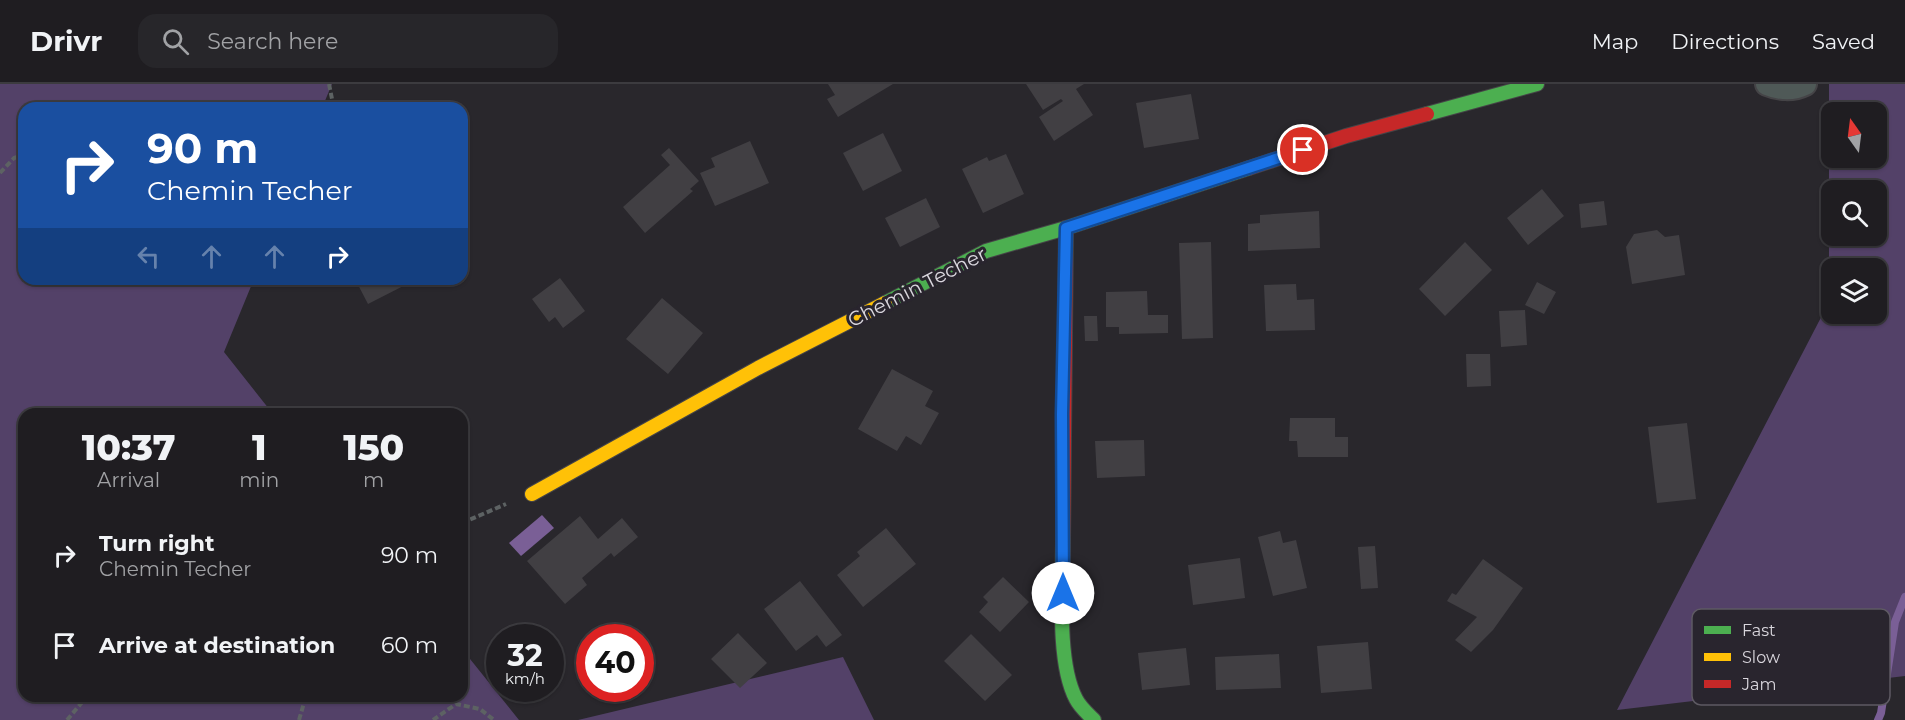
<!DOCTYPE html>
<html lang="en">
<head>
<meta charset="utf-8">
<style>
	:root { --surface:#1f1d21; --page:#27262a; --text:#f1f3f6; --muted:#a1a2a5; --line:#3c3b3f }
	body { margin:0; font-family:Montserrat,sans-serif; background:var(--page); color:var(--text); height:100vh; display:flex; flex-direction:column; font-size:22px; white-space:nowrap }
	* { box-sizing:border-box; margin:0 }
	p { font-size:20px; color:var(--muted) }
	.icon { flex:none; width:33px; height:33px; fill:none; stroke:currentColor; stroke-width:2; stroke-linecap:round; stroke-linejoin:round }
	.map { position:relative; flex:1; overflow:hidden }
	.panel { position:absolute; left:18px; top:324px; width:450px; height:294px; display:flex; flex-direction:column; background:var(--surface); border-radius:18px; box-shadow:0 2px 4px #0004,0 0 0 2px var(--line) }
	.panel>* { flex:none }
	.hud { position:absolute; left:18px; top:18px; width:450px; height:183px; border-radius:18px; box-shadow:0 2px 4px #0004,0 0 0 2px var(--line); background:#1a4fa0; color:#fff; overflow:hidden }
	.needle { width:39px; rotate:346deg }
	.buttons { position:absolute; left:1821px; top:18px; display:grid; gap:12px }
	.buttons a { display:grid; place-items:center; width:66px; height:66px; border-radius:12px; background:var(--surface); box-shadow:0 2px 4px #0004,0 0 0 2px var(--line); font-size:30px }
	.speed { position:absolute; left:486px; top:540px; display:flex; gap:12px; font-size:30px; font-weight:700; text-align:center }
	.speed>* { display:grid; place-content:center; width:78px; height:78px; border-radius:50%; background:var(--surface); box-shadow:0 2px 4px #0004,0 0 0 2px var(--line); line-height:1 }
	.speed small { font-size:15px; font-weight:400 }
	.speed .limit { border:9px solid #d22; background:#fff; color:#111 }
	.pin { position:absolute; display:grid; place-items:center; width:51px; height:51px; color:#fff; margin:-26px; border:3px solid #fff; border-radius:50%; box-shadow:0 2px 6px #0007 }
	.me { position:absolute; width:66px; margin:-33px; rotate:0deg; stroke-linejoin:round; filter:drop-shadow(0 0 4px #0008) }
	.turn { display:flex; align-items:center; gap:21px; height:126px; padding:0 30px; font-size:27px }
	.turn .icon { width:78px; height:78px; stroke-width:2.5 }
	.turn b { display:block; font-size:42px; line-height:51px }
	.lanes { display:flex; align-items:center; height:57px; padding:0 30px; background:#0003; justify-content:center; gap:30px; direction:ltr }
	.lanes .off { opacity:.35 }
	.eta { display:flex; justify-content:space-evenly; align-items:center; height:102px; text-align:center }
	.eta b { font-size:36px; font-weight:800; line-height:42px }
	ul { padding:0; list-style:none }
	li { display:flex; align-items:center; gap:18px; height:90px; padding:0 30px }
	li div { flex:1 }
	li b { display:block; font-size:22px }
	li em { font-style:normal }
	header { display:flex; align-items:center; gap:36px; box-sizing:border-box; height:84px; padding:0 30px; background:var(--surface); border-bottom:2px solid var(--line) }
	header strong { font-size:28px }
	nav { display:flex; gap:33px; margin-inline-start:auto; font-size:21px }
	.search { width:420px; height:54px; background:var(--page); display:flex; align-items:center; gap:15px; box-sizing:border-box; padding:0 21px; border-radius:18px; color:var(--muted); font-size:22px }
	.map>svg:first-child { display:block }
	.green { fill:#534168; fill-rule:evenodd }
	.water { fill:#7a5f96 }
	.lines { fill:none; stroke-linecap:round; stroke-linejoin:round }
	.stream { stroke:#7a5f96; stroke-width:8 }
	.building { fill:#413f43 }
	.street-casing { stroke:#454447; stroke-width:26 }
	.fast-casing { stroke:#454447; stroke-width:16 }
	.slow-casing { stroke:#454447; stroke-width:16 }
	.jam-casing { stroke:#454447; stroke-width:16 }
	.path { stroke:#5d6263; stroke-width:4; stroke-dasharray:6 3; stroke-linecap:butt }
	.street { stroke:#4f5957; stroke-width:22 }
	.fast { stroke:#4caf50; stroke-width:14 }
	.slow { stroke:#ffc107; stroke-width:14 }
	.jam { stroke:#c62828; stroke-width:14 }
	.route-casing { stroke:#114b97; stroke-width:15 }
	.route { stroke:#1a73e8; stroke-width:10 }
	.labels { text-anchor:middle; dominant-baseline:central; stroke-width:6; stroke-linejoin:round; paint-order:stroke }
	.street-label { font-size:20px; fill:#d9d6dd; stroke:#29252e }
	.key { fill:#29252e; stroke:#5e5a63; stroke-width:1.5 }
	.key-label { font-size:16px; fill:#d9d6dd }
</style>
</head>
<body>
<header>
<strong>Drivr</strong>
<div class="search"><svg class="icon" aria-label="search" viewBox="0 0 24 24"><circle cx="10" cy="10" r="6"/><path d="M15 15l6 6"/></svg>Search here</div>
<nav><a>Map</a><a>Directions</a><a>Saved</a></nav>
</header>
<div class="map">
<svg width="1905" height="636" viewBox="0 0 1905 636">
	<rect width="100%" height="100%" fill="#29272c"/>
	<path class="green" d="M0 0H332L322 24H24V195H254L224 268 273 330H24V612H462V565L519 636H0Z
		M1829 0H1905V592L1617 626 1829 218ZM1832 28H1876V74H1832ZM1832 106H1876V152H1832ZM1832 184H1876V230H1832Z
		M843 573 874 636H578Z"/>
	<path class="water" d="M542 431 554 444 521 472 509 459Z"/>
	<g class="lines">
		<path class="stream" d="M1878 636 1881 629 1895 538 1905 513"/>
	</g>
	<path class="building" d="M828 0H893L838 33 827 15 835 11Z
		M1026 0H1084L1076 5 1093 31 1054 57 1039 33 1063 17 1061 15 1043 26Z
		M1191 10 1199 55 1144 64 1136 19Z
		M883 49 902 87 863 107 843 69Z
		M750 57 769 99 715 122 700 89 715 83 711 74Z
		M669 64 699 97 690 105 693 107 645 149 623 123 670 81 661 71Z
		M1006 70 1024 110 983 129 962 85 987 73 989 77Z
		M1542 105 1564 132 1528 161 1507 134Z
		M926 114 940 143 900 163 885 134Z
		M1604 117 1607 141 1581 144 1579 120Z
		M1319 127 1320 164 1248 167V140L1260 139V131Z
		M1657 146 1665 153 1679 151 1685 191 1632 200 1626 163 1634 150Z
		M1211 158 1213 254 1182 255 1179 159Z
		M1465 158 1492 186 1445 232 1419 205Z
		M560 194 585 227 563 244 555 233 549 238 532 215Z
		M355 195H417L368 220Z
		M1537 198 1556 208 1544 230 1525 221Z
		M1296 200 1297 216 1314 215 1315 246 1266 247 1264 201Z
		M1147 207 1148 231H1168V249L1119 250V243H1106V208Z
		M662 214 703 249 668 290 626 255Z
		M1525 226 1527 261 1501 263 1499 227Z
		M1084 232H1097L1098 257H1085Z
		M1466 270H1490L1491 302 1467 303Z
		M892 285 933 307 925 322 939 329 921 361 906 352 897 367 858 345Z
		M1290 334H1335V353H1348V373H1298L1297 357H1289Z
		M1687 339 1696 415 1657 419 1648 343Z
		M1144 356 1145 392 1097 394 1095 357Z
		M580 432 598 455 622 434 638 453 614 473 611 469 582 494 587 501 565 520 527 477Z
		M886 444 916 480 863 523 837 491 860 472 857 468Z
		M1280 447 1283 459 1296 456 1307 504 1273 512 1258 453Z
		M1375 462 1378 504 1361 505 1358 463Z
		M1240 474 1245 514 1193 521 1188 481Z
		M1483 475 1523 504 1493 546 1471 568 1455 556 1477 533 1447 517 1452 509 1456 511Z
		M1003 493 1029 518 1000 548 979 528 988 518 983 513Z
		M800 497 842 551 826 563 817 551 796 567 764 525Z
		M738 549 767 579 740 604 711 575Z
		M971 550 1012 591 985 617 944 577Z
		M1368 558 1372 605 1321 609 1317 562Z
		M1186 564 1190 601 1142 606 1138 569Z
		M1279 570 1281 604 1216 606 1215 573Z"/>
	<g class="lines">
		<defs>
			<path id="street" d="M1767 0C1779 5 1793 6 1805 0"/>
			<path id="fast" d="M1427 30 1537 0
				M885 219 986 167 1066 144 1249 84
				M1063 457C1063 500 1056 577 1076 615 1080 623 1088 630 1094 636"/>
			<path id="slow" d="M532 410 758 284 885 219"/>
			<path id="jam" d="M1249 84 1346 52 1427 30
				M1063 457 1066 144"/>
		</defs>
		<use href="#street" class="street-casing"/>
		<use href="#fast" class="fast-casing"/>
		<use href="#slow" class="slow-casing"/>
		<use href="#jam" class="jam-casing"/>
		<path class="path" d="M329 0 332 15 330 24
			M0 89 14 74 24 71
			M462 439 506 420
			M67 636 84 616 92 612
			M299 636 306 612
			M433 636 456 620 480 625 494 636"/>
		<use href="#street" class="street"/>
		<use href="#fast" class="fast"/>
		<use href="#slow" class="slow"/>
		<use href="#jam" class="jam"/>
	</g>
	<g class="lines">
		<defs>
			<path id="route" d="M1063 509 1062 330 1066 144 1303 66"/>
		</defs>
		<use href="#route" class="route-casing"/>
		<use href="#route" class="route"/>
	</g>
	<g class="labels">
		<g class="street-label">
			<text transform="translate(917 203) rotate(-27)">Chemin Techer</text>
		</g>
	</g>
	<rect x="1692" y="525" width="198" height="96" rx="9" class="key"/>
	<rect x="1704" y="542" width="27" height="8" fill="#4caf50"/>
	<rect x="1704" y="569" width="27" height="8" fill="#ffc107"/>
	<rect x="1704" y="596" width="27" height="8" fill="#c62828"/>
	<g class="key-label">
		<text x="1742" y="552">Fast</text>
		<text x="1742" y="579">Slow</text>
		<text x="1742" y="606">Jam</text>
	</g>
</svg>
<div class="buttons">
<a><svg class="needle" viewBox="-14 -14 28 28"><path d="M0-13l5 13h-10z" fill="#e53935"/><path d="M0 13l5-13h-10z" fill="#a1a2a5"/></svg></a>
<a><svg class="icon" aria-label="search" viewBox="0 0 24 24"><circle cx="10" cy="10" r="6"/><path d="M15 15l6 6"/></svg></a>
<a><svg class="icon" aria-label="layers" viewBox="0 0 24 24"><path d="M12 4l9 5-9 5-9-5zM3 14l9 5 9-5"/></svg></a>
</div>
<div class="speed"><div>32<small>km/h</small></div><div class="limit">40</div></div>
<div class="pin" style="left:1303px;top:66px;background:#d93025"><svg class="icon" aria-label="arrive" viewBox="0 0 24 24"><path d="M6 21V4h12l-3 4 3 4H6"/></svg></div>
<svg class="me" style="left:1063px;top:509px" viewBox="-20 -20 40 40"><circle r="19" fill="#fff"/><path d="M0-13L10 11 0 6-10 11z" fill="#1a73e8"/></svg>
<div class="hud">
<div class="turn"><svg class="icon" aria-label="right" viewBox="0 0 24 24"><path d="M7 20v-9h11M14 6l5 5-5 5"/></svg><div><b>90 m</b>Chemin Techer</div></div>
<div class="lanes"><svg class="icon off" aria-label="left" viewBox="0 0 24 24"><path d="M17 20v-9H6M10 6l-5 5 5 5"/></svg><svg class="icon off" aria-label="ahead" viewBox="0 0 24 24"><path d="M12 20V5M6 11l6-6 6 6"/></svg><svg class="icon off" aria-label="ahead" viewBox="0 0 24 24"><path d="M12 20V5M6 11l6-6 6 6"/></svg><svg class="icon" aria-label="right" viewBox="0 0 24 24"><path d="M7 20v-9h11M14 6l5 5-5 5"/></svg></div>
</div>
<section class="panel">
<div class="eta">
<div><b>10:37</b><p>Arrival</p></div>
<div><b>1</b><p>min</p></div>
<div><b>150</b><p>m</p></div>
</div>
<ul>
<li><svg class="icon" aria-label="right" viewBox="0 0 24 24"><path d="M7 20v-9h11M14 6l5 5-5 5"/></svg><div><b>Turn right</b><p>Chemin Techer</p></div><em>90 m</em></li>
<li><svg class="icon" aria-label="arrive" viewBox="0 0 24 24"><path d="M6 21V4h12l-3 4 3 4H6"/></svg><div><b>Arrive at destination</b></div><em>60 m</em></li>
</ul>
</section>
</div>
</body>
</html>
